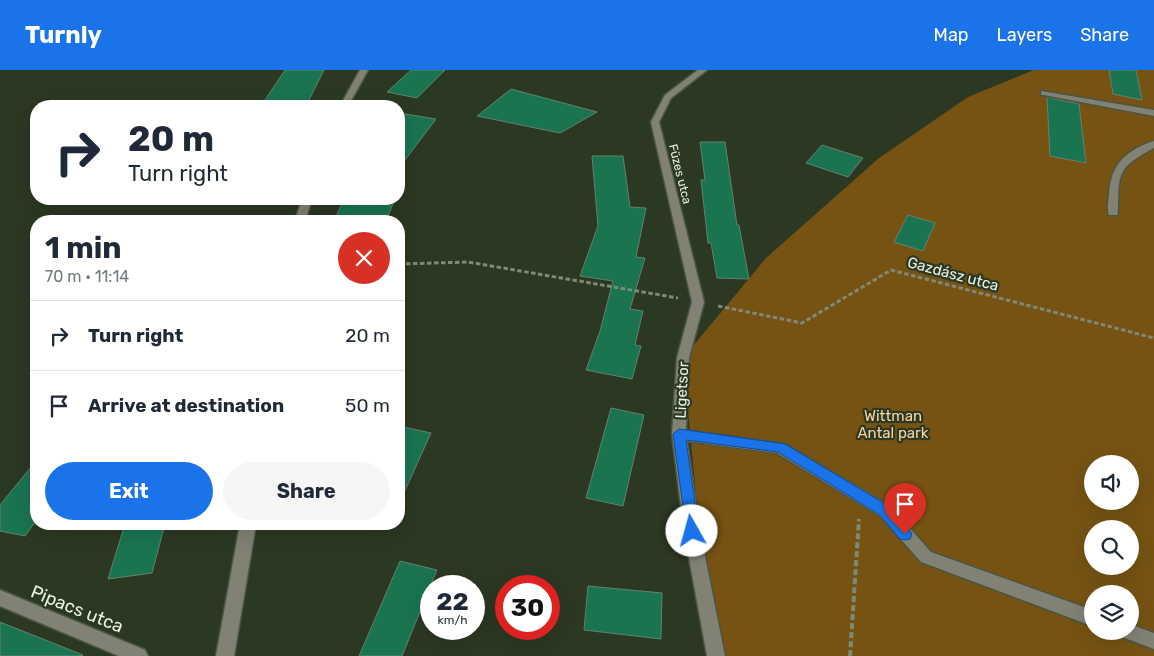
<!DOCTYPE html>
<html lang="en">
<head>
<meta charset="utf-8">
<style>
	:root { --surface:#fff; --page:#f6f6f7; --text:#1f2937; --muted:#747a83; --line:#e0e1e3; --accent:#1a73e8 }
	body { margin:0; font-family:Rubik,sans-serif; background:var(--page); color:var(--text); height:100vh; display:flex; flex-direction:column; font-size:19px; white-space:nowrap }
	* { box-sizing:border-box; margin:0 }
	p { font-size:16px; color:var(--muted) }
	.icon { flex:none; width:28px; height:28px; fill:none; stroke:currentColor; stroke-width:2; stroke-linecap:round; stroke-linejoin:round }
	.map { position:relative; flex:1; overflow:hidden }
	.side { position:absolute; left:30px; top:145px; width:375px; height:315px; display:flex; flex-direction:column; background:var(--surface); border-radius:20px; box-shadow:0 5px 20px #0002 }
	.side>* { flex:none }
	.guide { position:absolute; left:30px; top:30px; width:375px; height:105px; border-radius:20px; box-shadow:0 5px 20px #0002; background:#fff; color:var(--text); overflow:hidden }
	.fabs { position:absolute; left:1084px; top:385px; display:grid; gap:10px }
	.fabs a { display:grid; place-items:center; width:55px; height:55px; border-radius:50%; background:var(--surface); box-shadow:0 5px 20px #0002; font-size:25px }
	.speed { position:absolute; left:420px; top:505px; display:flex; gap:10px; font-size:25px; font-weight:700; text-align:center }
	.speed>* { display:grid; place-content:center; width:65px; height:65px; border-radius:50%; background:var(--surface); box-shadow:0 5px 20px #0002; line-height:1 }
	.speed small { font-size:12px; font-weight:400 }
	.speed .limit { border:8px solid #d22; background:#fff; color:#111 }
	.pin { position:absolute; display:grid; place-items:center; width:42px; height:42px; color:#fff; margin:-51px -21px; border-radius:50% 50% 50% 0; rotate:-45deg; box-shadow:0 0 5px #0007 }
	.pin .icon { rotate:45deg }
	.me { position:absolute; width:55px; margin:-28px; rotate:353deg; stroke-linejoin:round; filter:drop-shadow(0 0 4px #0008) }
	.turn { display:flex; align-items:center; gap:18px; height:105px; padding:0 15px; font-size:22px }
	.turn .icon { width:65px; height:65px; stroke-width:2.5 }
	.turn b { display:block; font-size:35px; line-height:42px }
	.round { display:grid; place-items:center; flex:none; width:52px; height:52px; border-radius:26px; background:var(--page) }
	.summary { display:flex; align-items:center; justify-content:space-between; height:85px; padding:0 15px }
	h1 { font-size:30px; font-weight:700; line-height:38px }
	.primary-button { display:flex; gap:10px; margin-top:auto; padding:10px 15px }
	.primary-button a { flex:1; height:58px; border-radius:30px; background:var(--accent); color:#fff; font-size:20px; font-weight:700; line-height:58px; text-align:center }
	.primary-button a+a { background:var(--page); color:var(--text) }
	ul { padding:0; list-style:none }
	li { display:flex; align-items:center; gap:15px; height:70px; padding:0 15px; border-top:1px solid var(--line) }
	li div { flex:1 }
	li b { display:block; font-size:19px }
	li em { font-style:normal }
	header { display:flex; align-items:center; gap:30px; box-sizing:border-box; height:70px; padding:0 25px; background:var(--accent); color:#fff }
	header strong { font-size:24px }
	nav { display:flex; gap:28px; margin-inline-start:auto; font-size:18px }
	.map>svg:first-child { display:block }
	.green { fill:#765313; fill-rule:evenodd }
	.building { fill:#1a7450; stroke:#648172 }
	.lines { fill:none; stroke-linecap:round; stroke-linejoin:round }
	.minor-casing { stroke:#4a5641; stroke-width:3 }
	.path-far1 { stroke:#7e8977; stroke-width:3; stroke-dasharray:4.5 2.5; stroke-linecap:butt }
	.path { stroke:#7e8977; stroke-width:4; stroke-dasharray:6 3; stroke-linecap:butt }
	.minor { fill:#818174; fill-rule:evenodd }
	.route { fill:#1a73e8; stroke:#114b97 }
	.labels { text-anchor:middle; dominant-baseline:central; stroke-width:4.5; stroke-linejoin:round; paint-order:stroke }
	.far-street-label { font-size:12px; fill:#eaf2e4; stroke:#2b3822 }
	.street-label { font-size:15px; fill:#eaf2e4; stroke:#2b3822 }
	.park-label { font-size:15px; fill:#f7d39f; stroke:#2b3822 }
	.near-street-label { font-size:18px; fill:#eaf2e4; stroke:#2b3822 }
</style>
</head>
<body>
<header>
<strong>Turnly</strong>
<nav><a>Map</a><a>Layers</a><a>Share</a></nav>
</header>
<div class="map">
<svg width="1154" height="586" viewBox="0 0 1154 586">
	<rect width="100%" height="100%" fill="#2b3822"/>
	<path class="green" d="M1034 0H1154V586H716L707 542 683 288 766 188 879 88 968 27ZM1092 394H1130V431H1092ZM1092 459H1130V496H1092ZM1092 524H1130V561H1092Z"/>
	<path class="building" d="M285 0H324L306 36H261Z
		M411 0H445L417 28 387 22Z
		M1109 0H1136L1142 30 1113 24Z
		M511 19 597 42 560 63 477 46Z
		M1047 27 1079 34 1086 93 1050 86Z
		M399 43 436 49 399 98Z
		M700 72H725L737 155H739L749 209 717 208 711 173H708L701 110H705Z
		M822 75 863 88 848 107 806 93Z
		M592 86H623L630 137 646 138 636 187 645 188 630 239 643 241 635 275 641 276 632 309 586 300 600 261 613 211 580 206 598 156Z
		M344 129H395L386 151H334Z
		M908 145 935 153 923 181 894 172Z
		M611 338 644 345 623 436 586 428Z
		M399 356 431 363 399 434Z
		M36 391V451L25 466 0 461V435Z
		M125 454H165L152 503 108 509Z
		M400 491 437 500 402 586H359Z
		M588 516 662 523 661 569 584 560Z
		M0 552 83 585 82 586H0Z"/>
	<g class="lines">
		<defs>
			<path id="minor" d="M360 0H368L348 36H340Z
				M698 0H707L671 28 659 52 704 232 689 288 686 360 785 374 890 436 931 482 1092 540V556L921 492 880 446 777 383 687 371 700 461 725 586H707L684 461 672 364 677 288 692 232 651 52 665 25Z
				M1041 21 1154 40V46L1044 25H1041Z
				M1154 71V78C1117 98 1119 102 1118 143L1117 145H1109C1107 139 1108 132 1109 125 1110 96 1125 80 1154 71Z
				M302 129H312L305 151H295Z
				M240 454H256L234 586H216Z
				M0 520 145 580 148 586H119L0 536Z
				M1130 554 1154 563V579L1122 567 1120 561H1130Z"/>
		</defs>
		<use href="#minor" class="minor-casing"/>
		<path class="path-far1" d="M399 194 468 192 678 228
			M718 236 802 253 891 200 1154 268"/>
		<path class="path" d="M850 586 859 449"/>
		<use href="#minor" class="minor"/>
	</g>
	<path class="route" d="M679 359 785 374 890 437 912 464 910 469 905 470 900 469 880 445 778 382 686 370 699 461 697 465 692 467 687 465 673 364Z"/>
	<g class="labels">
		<g class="far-street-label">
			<text transform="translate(680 104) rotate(76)">Füzes utca</text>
		</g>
		<g class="street-label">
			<text transform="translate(953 204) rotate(15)">Gazdász utca</text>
			<text transform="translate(682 320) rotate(-87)">Ligetsor</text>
		</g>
		<g class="park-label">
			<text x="893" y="346">Wittman<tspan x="893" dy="17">Antal park</tspan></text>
		</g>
		<g class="near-street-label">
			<text transform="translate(77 539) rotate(22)">Pipacs utca</text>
		</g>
	</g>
</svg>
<div class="fabs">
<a><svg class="icon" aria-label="sound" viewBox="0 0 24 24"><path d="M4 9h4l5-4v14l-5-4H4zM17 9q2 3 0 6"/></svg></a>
<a><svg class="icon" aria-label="search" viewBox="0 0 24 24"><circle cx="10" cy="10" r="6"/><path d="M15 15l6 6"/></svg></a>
<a><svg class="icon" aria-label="layers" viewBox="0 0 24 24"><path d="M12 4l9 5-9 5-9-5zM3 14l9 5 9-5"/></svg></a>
</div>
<div class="speed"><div>22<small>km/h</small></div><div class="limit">30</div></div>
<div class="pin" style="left:905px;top:464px;background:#d93025"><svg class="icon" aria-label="arrive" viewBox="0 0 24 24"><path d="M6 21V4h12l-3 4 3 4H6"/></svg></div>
<svg class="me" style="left:692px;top:461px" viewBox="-20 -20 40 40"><circle r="19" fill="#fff"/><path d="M0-13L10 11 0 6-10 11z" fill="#1a73e8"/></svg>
<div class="guide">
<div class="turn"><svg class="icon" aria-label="right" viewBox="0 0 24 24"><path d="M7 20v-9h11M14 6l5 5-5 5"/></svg><div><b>20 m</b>Turn right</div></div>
</div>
<section class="side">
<div class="summary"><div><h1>1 min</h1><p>70 m · 11:14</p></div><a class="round" style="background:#d93025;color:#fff"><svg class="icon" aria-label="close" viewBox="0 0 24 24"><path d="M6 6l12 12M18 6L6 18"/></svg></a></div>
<ul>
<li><svg class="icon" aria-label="right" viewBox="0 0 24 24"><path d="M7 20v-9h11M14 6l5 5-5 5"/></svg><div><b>Turn right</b></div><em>20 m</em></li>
<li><svg class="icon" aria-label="arrive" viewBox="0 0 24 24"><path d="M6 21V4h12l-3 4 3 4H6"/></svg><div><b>Arrive at destination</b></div><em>50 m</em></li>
</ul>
<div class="primary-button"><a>Exit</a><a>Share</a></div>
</section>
</div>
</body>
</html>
